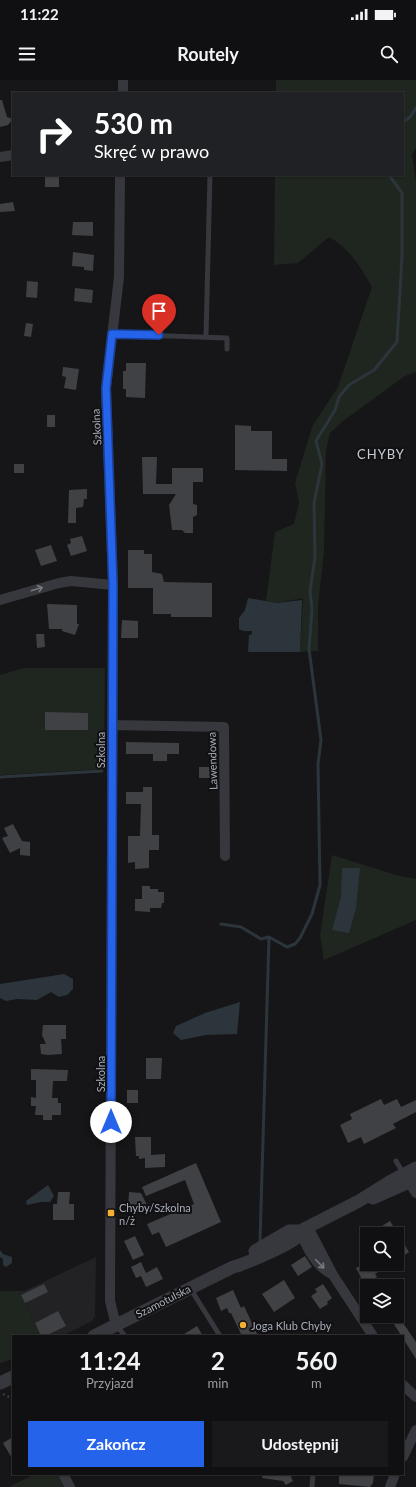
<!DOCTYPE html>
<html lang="pl">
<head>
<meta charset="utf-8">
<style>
	:root { --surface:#101012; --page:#19191b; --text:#f1f3f6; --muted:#9c9d9f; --line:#303032; --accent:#2563eb }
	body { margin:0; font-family:Lato,sans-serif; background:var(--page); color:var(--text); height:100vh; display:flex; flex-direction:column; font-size:15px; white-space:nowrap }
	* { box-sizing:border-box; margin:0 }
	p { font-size:13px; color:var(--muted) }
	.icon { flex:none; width:22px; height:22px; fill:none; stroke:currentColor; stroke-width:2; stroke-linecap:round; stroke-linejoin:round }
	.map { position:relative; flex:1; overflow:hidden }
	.details { position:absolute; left:12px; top:1255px; width:392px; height:140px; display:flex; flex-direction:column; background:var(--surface); border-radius:0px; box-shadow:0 1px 3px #0004,0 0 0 1px var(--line) }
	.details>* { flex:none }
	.guide { position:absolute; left:12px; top:12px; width:392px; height:84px; border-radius:0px; box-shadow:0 1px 3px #0004,0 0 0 1px var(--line); background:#202124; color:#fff; overflow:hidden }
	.controls { position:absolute; left:360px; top:1147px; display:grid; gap:8px }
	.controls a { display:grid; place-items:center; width:44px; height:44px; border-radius:0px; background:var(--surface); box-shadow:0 1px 3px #0004,0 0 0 1px var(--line); font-size:20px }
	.pin { position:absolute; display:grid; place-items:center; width:34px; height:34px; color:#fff; margin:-41px -17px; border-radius:50% 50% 50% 0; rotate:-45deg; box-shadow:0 0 4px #0007 }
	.pin .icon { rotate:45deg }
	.me { position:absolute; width:44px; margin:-22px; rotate:0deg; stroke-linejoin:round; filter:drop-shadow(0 0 3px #0008) }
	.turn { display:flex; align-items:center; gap:14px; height:84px; padding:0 16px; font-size:18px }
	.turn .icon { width:52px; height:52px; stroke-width:2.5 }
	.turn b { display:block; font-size:28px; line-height:34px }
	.eta { display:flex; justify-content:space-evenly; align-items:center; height:68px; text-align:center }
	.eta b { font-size:24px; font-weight:700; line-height:28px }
	.primary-button { display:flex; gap:8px; margin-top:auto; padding:8px 16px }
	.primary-button a { flex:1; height:46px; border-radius:0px; background:var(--accent); color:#fff; font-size:16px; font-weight:700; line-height:46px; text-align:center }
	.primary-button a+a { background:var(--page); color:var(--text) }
	.status { display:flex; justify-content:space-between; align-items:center; height:28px; padding:0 20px; background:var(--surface); direction:ltr }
	.status svg { height:11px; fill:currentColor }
	header { display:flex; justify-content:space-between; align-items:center; height:52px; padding:0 16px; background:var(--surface); font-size:18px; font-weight:700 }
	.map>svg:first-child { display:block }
	.built { fill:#222225 }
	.green { fill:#1e261f }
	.water { fill:#2c353c }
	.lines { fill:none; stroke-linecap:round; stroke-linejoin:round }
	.stream { stroke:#2c353c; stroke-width:3 }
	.building { fill:#404145 }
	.path { stroke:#3d3f44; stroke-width:2; stroke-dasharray:2 3; stroke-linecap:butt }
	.service { stroke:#37383d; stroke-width:5 }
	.minor { stroke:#37383d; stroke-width:10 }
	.tertiary { stroke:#37383d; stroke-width:13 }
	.oneway { stroke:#757881 }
	.route-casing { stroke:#184099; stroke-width:10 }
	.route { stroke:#2563eb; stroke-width:7 }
	.poi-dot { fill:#f2b134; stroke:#111113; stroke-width:1.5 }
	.labels { text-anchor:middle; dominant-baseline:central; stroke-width:4; stroke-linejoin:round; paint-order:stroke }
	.street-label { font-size:11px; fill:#a8adb8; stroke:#111113 }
	.poi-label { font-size:11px; fill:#a8adb8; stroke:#111113; text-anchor:start }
	.quarter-label { font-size:13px; letter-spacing:1px; fill:#c9ccd4; stroke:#111113 }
</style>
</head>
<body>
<div class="status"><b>11:22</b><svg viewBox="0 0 49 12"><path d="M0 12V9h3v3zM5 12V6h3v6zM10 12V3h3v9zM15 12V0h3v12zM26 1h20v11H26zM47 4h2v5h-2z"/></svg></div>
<header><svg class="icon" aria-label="menu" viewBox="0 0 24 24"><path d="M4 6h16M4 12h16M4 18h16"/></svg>Routely<svg class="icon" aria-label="search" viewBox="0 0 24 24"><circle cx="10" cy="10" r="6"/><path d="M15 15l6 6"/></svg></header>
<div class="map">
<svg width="416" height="1407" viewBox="0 0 416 1407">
	<rect width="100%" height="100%" fill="#161618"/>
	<path class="built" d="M96 1177 95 1236 92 1241 62 1256H41L19 1211H24Z"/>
	<path class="green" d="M276 0H416V68L412 75 416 102V292L405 296 343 341 330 353 326 370 324 471 318 526V571L300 572 303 518 277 523 266 521 275 452 294 444 299 422 295 403 310 354 313 345 338 307 372 207C361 187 349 168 329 157L298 183 274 185 275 95H403V13H276Z
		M24 588H105L104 689 0 695V595Z
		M332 775 396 795 416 799V840L324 880 320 855Z
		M0 1211H19L41 1256H13V1279L0 1283Z
		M35 1394H57L64 1407H9Z"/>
	<path class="water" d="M248 518 277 523 302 520 300 572H248L249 555 252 554V551H243L239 549V538L245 530Z
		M342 788H360L356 828 349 853 332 850 341 817Z
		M64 894 73 899V909L67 915 59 917 51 912 37 920 17 919 6 921 0 918V904Z
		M240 922 237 954 206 955 181 960 173 953 176 946 205 933Z
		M48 1105 54 1116 50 1122H41L27 1125 26 1121Z
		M0 1170 3 1174 12 1177V1183L6 1187 3 1185V1179L0 1177Z"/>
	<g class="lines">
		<path class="stream" d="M403 42 410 37 416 28
			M0 697 102 691
			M221 844 241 847 261 859 269 857 287 867 295 864 300 858 312 834 320 805 318 684 321 660 309 569 312 529 310 511 315 477 314 423 322 384 316 361 335 330 339 317 349 305 374 290 397 262 402 176V113L389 95
			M260 1161 269 857"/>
	</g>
	<path class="building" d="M0 20H2L7 37 13 39 8 45 0 47Z
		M45 95H59V107H45Z
		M13 122 15 131 0 132V124Z
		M73 142H93V156L72 155Z
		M73 172 94 175 93 191 84 190V187L72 186Z
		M27 201 38 202 37 218 26 217Z
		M75 208 93 210 92 223 74 221Z
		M26 243 33 244 31 257 24 256Z
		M126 283H146L145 318 126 317V309H123V291H126Z
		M63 287 79 289 76 310 64 308 66 297 62 296Z
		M47 335H55V347H47Z
		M235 345 251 346V351H272V379H287V391L235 390Z
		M142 377H157L156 404H172V388H203V402H193V424L197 425V435L193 437V453H185L182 450H172L169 425 176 414H143Z
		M14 384H24V393H14Z
		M87 409V419H84L83 427 76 428V443H68L69 410Z
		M82 456 87 471 71 476 67 465 71 463 70 459Z
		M51 465 57 481 41 486 35 470Z
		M128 470H144V474H152V492L162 494 164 502 212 503V537H171V534H153V508H128Z
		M47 524 77 525V544H79L75 555 62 551V549H49Z
		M122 540 138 541V558H121Z
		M36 554H44L45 567 37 568Z
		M45 632 88 633V650H45Z
		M126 662 179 663V674H167V681H153V674H126Z
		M199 687H212V698H199Z
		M143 707H152V755H159V770H149V788L135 789V782L128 783V756H140L141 724H126V712H143Z
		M13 744 22 761 30 762V776L20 775V768L10 773 2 758 8 756 4 748Z
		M142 806H150V809H158V812H164V823H162L161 828H150V832L135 831V819H142Z
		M43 945H66V959H61L62 974 48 975 41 974 40 964H46L42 955Z
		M146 978H162L161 999H146Z
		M31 989 68 990 67 1001H53L52 1018H58V1023H61V1035H52V1040H43V1035H35L36 1026H31V1017L36 1018V1000H31Z
		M127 1010H138V1023H127Z
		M381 1019 384 1025 397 1019 401 1027 416 1020V1032L393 1044 396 1048 364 1064 361 1057 348 1063 340 1045 352 1039 350 1034Z
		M135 1057H151V1075L165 1074V1087L145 1088V1078L139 1079V1076H136Z
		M196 1083 221 1142 166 1167 159 1152 152 1155 147 1144 194 1124 185 1100 146 1116 142 1107Z
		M58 1112H70L69 1124H74V1140H53V1124H57Z
		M129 1112 141 1113 148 1127H128Z
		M390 1141 409 1172 397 1180V1154H386L382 1146Z
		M135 1156 144 1175 133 1180 124 1161Z
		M305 1176 312 1187 298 1196 291 1185Z
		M141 1182 146 1193 157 1187 163 1199 146 1207 141 1196 136 1198 131 1187Z
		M364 1184H391L375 1194 377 1197 364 1203 356 1188Z
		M284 1200 295 1218 274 1232 262 1214Z
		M44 1204 48 1212 25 1223 21 1215Z
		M323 1204 332 1218 327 1222 328 1224 320 1229 311 1216 317 1212 315 1209Z
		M233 1210 241 1228 244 1226 258 1256H242L231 1233H229L227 1228 221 1231 216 1218Z
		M58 1231 66 1246 45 1256H41L35 1243Z
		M399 1237 416 1262V1279L392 1241Z
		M197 1246 203 1256H181Z
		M13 1357V1380L3 1363Z
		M263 1394H294L291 1397 293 1401 286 1405 283 1401 262 1398Z
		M339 1394H374L373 1403 370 1407 339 1404Z"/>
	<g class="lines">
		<path class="path" d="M3 1314 9 1317"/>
		<path class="service" d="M112 254 227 258V269
			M206 256 210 95
			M396 1081 403 1093
			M190 1208 220 1256
			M117 1246 125 1256
			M312 1407 313 1394"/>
		<path class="minor" d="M123 13V0
			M0 77 13 75
			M0 520 59 503 71 501 113 505
			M112 645 224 647 225 776
			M405 1096 416 1113
			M300 1151C307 1168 316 1187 333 1195L308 1147
			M333 1195 373 1256
			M116 1245 110 1221 113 505 106 308 119 197 120 95
			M403 1305 416 1317
			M403 1377 416 1350
			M63 1394 70 1407
			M390 1407 395 1394"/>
		<path class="tertiary" d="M373 1118 416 1099
			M255 1171 289 1151H300L359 1121 391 1101 416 1088
			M94 1256 233 1187C243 1185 291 1164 297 1157 299 1155 299 1154 300 1151
			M0 1303 13 1297"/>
	</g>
	<defs><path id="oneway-shaft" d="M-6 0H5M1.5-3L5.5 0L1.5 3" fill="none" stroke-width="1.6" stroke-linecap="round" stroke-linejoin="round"/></defs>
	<g class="oneway">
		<use href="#oneway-shaft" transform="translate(37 509) rotate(-17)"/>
		<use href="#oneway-shaft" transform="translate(320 1184) rotate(46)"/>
	</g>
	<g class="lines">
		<defs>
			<path id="route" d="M111 1042 113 505 106 308 112 254 159 255"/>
		</defs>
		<use href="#route" class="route-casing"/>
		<use href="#route" class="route"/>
	</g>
	<g class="poi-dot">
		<rect x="107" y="1129" width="8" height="8" rx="2"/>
		<circle cx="243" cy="1245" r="4"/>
	</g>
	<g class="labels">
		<g class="street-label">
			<text transform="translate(96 347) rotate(-93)">Szkolna</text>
			<text transform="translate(100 670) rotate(-90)">Szkolna</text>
			<text transform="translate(212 681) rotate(-92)">Lawendowa</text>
			<text transform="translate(100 994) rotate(-90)">Szkolna</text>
			<text transform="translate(163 1221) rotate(-27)">Szamotulska</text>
		</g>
		<g class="poi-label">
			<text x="119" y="1127">Chyby/Szkolna<tspan x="119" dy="13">n/ż</tspan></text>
			<text x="251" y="1245">Joga Klub Chyby</text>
		</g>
		<g class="quarter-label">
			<text x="381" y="374">CHYBY</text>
		</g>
	</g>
</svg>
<div class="controls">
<a><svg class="icon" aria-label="search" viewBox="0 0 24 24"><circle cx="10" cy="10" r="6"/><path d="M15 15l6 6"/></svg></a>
<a><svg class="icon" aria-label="layers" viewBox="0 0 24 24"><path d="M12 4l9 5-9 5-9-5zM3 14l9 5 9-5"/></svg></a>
</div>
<div class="pin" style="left:159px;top:255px;background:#d93025"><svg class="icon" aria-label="arrive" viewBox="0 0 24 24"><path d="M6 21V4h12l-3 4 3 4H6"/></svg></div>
<svg class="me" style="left:111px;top:1042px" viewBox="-20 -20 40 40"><circle r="19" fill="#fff"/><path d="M0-13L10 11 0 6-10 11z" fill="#2563eb"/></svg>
<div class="guide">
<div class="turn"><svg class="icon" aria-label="right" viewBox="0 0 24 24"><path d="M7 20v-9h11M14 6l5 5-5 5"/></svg><div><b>530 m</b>Skręć w prawo</div></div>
</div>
<section class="details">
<div class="eta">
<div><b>11:24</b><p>Przyjazd</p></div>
<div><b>2</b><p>min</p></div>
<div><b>560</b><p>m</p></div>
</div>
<div class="primary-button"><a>Zakończ</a><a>Udostępnij</a></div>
</section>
</div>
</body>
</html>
